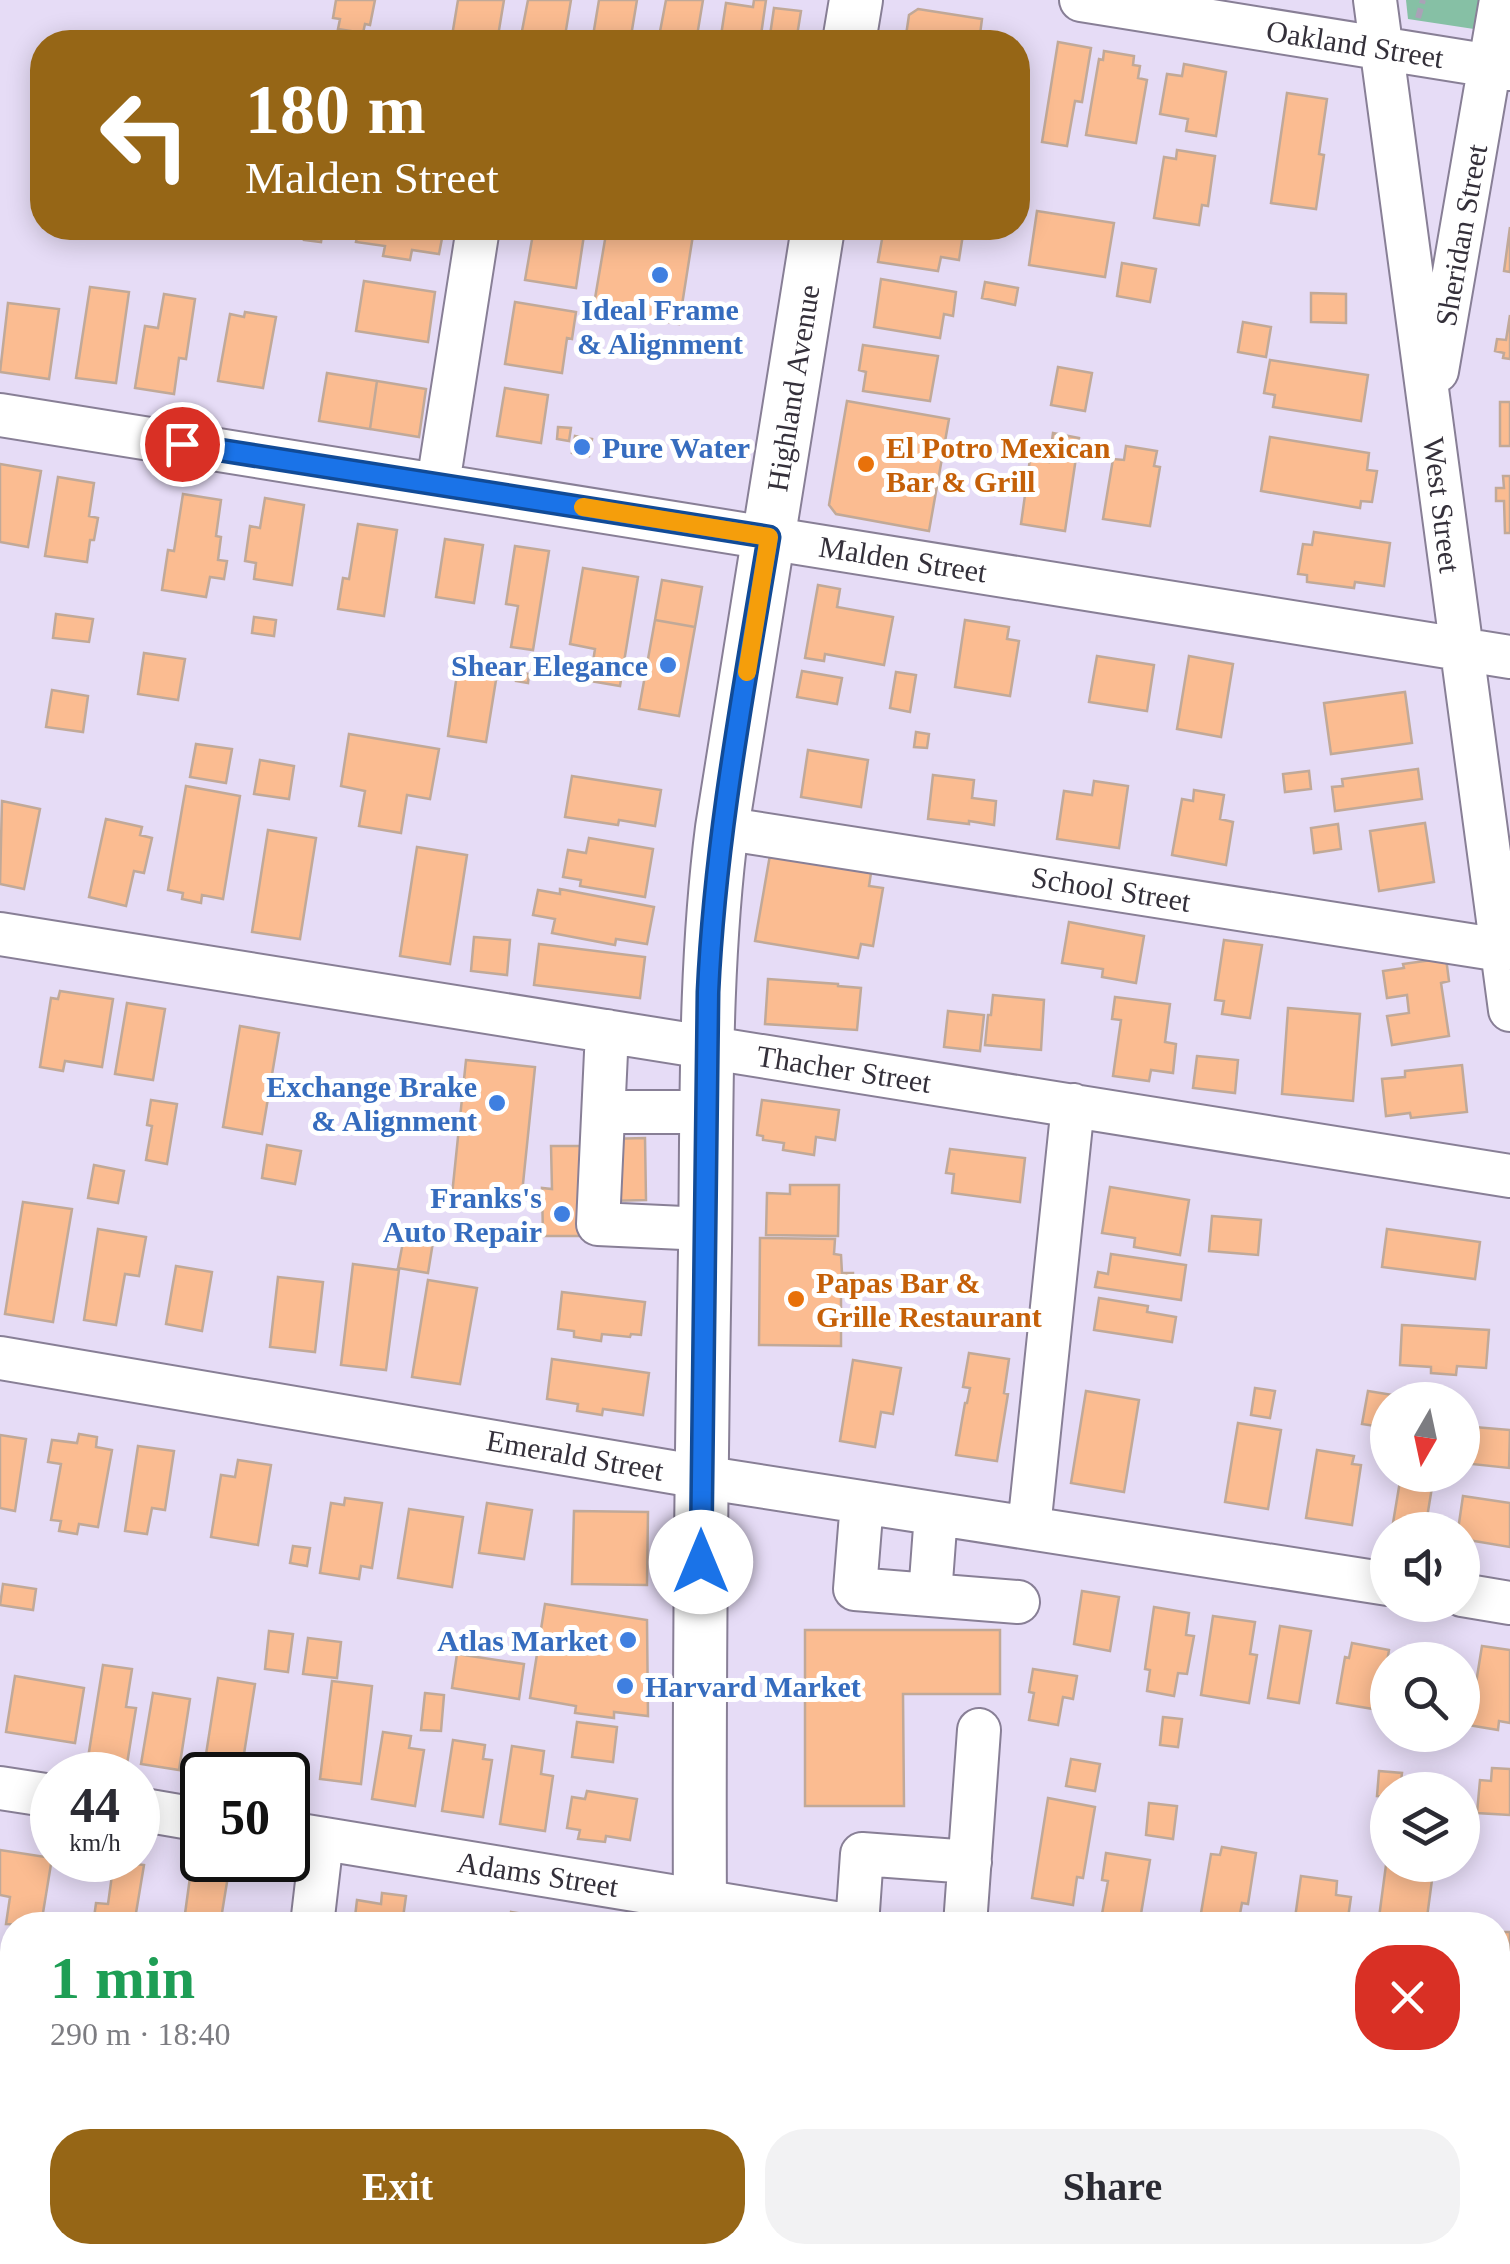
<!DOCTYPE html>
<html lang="en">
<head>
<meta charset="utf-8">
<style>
	:root { --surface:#fff; --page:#f2f2f3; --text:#2b2b33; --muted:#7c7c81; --accent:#966616 }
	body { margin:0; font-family:"Times New Roman",serif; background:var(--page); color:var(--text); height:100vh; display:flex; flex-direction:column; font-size:38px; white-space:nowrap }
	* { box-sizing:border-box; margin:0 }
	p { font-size:32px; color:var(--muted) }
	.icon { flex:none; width:55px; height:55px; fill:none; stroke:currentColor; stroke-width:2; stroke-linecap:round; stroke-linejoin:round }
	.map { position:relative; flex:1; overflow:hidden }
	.drawer { position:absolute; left:0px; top:1912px; width:1510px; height:352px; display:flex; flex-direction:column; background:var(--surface); border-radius:40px 40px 0 0; box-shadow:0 5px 25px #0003 }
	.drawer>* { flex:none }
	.guide { position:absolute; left:30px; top:30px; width:1000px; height:210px; border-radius:40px; box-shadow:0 5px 25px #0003; background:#966616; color:#fff; overflow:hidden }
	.needle { width:65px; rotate:189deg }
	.controls { position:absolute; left:1370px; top:1382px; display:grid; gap:20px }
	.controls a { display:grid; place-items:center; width:110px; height:110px; border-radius:50%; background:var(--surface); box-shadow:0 5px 25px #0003; font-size:50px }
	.speed { position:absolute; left:30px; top:1752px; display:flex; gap:20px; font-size:50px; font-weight:700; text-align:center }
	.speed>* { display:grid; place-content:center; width:130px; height:130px; border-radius:50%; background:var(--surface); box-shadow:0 5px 25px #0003; line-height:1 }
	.speed small { font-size:25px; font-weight:400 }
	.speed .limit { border:5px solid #111; border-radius:15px; background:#fff; color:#111 }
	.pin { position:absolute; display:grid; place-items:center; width:85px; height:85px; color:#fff; margin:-42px; border:5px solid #fff; border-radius:50%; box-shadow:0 2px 10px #0007 }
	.me { position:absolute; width:110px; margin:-55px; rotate:0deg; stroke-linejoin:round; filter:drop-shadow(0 0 8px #0008) }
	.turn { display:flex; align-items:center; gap:35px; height:210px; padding:0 50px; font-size:45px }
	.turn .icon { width:130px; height:130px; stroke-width:2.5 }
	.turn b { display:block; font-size:70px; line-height:85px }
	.round { display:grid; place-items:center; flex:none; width:105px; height:105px; border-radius:40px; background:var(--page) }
	.head { display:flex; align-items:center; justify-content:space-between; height:170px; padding:0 50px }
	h1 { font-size:60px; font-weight:600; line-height:75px; color:#1e9e55 }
	.action { display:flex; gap:20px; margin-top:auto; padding:20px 50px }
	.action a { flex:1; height:115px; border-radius:40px; background:var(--accent); color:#fff; font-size:40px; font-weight:600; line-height:115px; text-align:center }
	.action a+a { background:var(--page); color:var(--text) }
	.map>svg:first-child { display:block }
	.green { fill:#86c0a5 }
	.building { fill:#fbbc91; stroke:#c1a998; stroke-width:2.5 }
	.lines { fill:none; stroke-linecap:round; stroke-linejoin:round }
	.minor-casing { stroke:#887f96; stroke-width:46 }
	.major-casing { stroke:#887f96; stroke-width:56 }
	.path { stroke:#aaa2b7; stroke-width:6; stroke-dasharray:10 5; stroke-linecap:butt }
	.minor { stroke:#fff; stroke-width:42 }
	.major { stroke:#fff; stroke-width:52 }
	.route-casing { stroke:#114b97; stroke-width:25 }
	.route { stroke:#1a73e8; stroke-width:18 }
	.slow { stroke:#f59e0b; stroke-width:18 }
	.shop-dot { fill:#3f7fe0; stroke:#fff; stroke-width:4 }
	.food-dot { fill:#e8710a; stroke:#fff; stroke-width:4 }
	.labels { text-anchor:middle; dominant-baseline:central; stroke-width:10; stroke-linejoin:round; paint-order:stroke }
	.street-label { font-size:30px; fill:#34303a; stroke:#fff }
	.shop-label { font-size:30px; font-weight:bold; fill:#366cbe; stroke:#fff; text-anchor:end }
	.food-label { font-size:30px; font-weight:bold; fill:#c56008; stroke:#fff; text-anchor:start }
</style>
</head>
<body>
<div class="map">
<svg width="1510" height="2264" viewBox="0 0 1510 2264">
	<rect width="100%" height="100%" fill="#e6dcf6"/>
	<path class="green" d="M1406 0H1479L1474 29 1408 19Z"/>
	<path class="building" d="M336 0H375L370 25 365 24 363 33 338 29 340 19 333 18Z
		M458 0H504L497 42H451Z
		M528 0H571L564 42 520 41Z
		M599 0H637L630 42H592Z
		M666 0H703L696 42H658Z
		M754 0H766L760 42H720L726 3 753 7Z
		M774 8 801 11 796 42H769Z
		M918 9 982 19 979 42H905L909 15Z
		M399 33 437 40 436 42H397Z
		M1058 42 1091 48 1082 102 1075 101 1067 146 1042 142Z
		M1104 51 1134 56 1133 65 1140 66 1138 78 1147 80 1136 143 1086 135 1099 59 1103 60Z
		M1184 64 1226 72 1216 136 1186 131 1188 119 1160 114 1167 74 1182 76Z
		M1287 93 1327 99 1319 154 1324 155 1316 209 1271 203Z
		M1177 150 1215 156 1208 206 1202 205 1199 225 1154 218 1164 157 1176 159Z
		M1037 211 1114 223 1105 277 1029 265Z
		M1510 227V272L1504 271Z
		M306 228H323L321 242 304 240Z
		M359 228H444L439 254 412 250 410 260 383 256 385 246 356 242Z
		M534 228 584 235 576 288 525 280Z
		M607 228H649L693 235 679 324 593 310Z
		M884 228H964L959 260 941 257 938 271 878 262Z
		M1122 263 1156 269 1150 302 1117 296Z
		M881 279 956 292 953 316 944 314 940 338 874 327Z
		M364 281 435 292 428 342 356 331Z
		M985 282 1018 288 1015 305 982 298Z
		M90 287 129 292 116 383 76 378Z
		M1311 293 1346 294V323L1311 322Z
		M164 294 195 299 186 359 179 358 174 394 135 388 145 326 158 328Z
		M515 302 576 312 572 339 567 338 562 373 505 364Z
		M8 303 59 309 49 379 0 372Z
		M245 312 276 317 263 388 218 381 230 314 244 317Z
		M1510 315V359L1503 358 1504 353 1495 351 1497 339 1506 340Z
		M1243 322 1271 327 1266 357 1238 352Z
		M863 345 938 356 930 401 863 391 866 372 859 370Z
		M1270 360 1368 375 1361 421 1273 407 1275 395 1264 393Z
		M1058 367 1092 373 1085 411 1051 405Z
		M327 373 377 381 370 429 319 421Z
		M377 381 426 389 419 437 370 429Z
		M505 388 548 395 541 443 497 436Z
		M847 401 949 419 929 531 836 514 829 505Z
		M1500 402H1510V446H1500Z
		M558 427 571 428 569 441 557 439Z
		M1053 433 1079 438 1065 531 1021 524 1030 459 1049 462Z
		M575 436 592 439 589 456 572 453Z
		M1270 437 1369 453 1367 470 1377 471 1372 502 1361 501 1360 508 1261 491Z
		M1126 446 1157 451 1154 466 1160 467 1150 526 1103 519 1113 459 1124 460Z
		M0 464 41 471 28 547 0 542Z
		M1503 476H1510V533H1505L1504 501H1496V488H1504Z
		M58 477 94 483 89 516 98 518 94 540H90L87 562 45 556Z
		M183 494 221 500 216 536 221 537 218 560 227 561 224 579 210 577 206 597 162 590 168 550 174 551Z
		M265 498 304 505 292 585 254 579 256 563 245 561 250 526 260 528Z
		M358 524 397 530 384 616 338 609 343 578 349 579Z
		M1314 532 1390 543 1384 586 1355 582 1354 588 1307 582V575L1298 574 1303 544 1312 545Z
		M445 539 483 545 474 603 436 597Z
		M515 546 549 551 533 650 511 647 518 606 506 604Z
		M583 568 638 577 620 686 590 681 595 649 570 644Z
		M662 580 702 587 695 627 655 620Z
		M818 585 840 589 837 607 893 617 884 665 825 654 824 661 805 658Z
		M56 614 93 619 89 642 53 638Z
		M254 617 276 620 274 636 252 633Z
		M655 620 695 627 679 716 639 709Z
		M965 620 1009 627 1007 639 1019 641 1010 696 955 687Z
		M144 653 185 659 178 700 138 694Z
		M1097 656 1154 665 1147 711 1089 702Z
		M1189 656 1233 664 1221 737 1177 729Z
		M802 671 842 678 837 704 797 697Z
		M517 672 529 674 528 683 516 681Z
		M896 672 916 675 910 712 890 708Z
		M457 674 496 680 486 742 448 736Z
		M52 690 88 696 83 732 46 727Z
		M1405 692 1412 743 1331 754 1324 703Z
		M916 732 929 734 927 748 914 747Z
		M349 734 439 749 430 799 407 795 401 833 359 826 365 791 341 786Z
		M196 744 232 749 226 783 190 777Z
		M808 750 868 760 861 807 801 797Z
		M260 760 294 766 289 799 254 794Z
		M1418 769 1422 799 1335 811 1332 787 1343 786 1342 779Z
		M1309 771 1311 789 1285 792 1283 774Z
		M933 775 974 780 972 798 996 801 994 825 969 821V824L928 819Z
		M572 776 661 790 655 826 619 820 618 825 565 817Z
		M1094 781 1128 786 1119 848 1057 839 1064 791 1092 795Z
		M186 786 240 796 223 899 202 895 201 903 182 899 183 893 168 890Z
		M1194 790 1224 795 1220 819 1233 822 1226 865 1172 855 1182 799 1193 801Z
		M2 801 40 809 24 889 0 884Z
		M106 819 142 827 140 835 152 838 144 873 134 871 126 906 89 897Z
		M1425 823 1434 882 1379 891 1370 831Z
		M1338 824 1341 849 1314 853 1311 828Z
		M268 830 316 838 300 939 252 932Z
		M589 838 653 849 645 897 580 886 581 880 563 877 568 850 586 853Z
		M417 847 467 855 450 964 400 956Z
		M770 855 871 873 869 886 883 888 873 946 861 944 858 958 755 941Z
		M560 889 654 907 647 944 616 939 615 945 552 933 555 919 533 915 538 890 560 894Z
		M1069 922 1144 936 1136 983 1102 977 1103 969 1062 963Z
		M474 937 510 940 507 975 471 971Z
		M1224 940 1262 945 1250 1018 1222 1014 1224 1001 1215 1000Z
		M539 944 645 957 640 998 534 985Z
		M1446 958 1449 981 1441 983 1449 1036 1392 1045 1387 1016 1409 1013 1407 995 1387 998 1383 971 1404 968 1403 964Z
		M768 979 838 984V986L861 988 857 1030 765 1024Z
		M60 991 113 999 102 1067 65 1061 63 1071 40 1067 51 998 58 999Z
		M993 995 1044 1000 1041 1050 985 1045 988 1015H991Z
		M1115 997 1170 1004 1165 1042 1176 1044 1173 1073 1151 1070 1149 1081 1113 1076 1121 1020 1112 1019Z
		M127 1003 165 1009 153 1080 115 1074Z
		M1288 1008 1360 1014 1353 1101 1282 1094Z
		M948 1011 984 1015 980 1051 944 1047Z
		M240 1026 279 1033 262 1134 223 1127Z
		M1197 1056 1238 1060 1235 1093 1193 1088Z
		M466 1060 535 1067 521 1203 452 1195Z
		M1462 1065 1467 1112 1411 1118 1410 1113 1386 1116 1382 1079 1405 1077V1071Z
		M151 1100 177 1104 167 1164 146 1160 152 1126 147 1125Z
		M762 1100 839 1110 835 1140 816 1137 814 1155 783 1150 784 1143 763 1140V1136L757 1135Z
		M645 1138 646 1200 607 1201 606 1139Z
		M267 1145 301 1151 295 1184 262 1178Z
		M551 1146H590L591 1236H543L542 1188 552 1189Z
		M950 1149 1025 1158 1020 1202 952 1193 954 1174 946 1173Z
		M94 1165 124 1171 118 1203 88 1198Z
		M790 1185H839L838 1236 766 1235 767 1193 790 1194Z
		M1110 1187 1189 1200 1180 1255 1134 1247 1135 1238 1102 1233Z
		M23 1202 72 1209 53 1322 5 1314Z
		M1212 1216 1261 1220 1258 1255 1209 1251Z
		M98 1229 146 1237 139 1276 125 1274 116 1325 84 1320Z
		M1387 1229 1480 1242 1475 1279 1382 1267Z
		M404 1237 433 1242 428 1273 398 1268Z
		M760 1238 835 1239 834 1254 841 1255 842 1273H853V1293H841V1346L759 1345Z
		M1111 1254 1186 1265 1181 1300 1095 1287 1098 1272 1108 1274Z
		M353 1264 399 1270 386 1370 341 1365Z
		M176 1266 212 1272 202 1331 166 1324Z
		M278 1277 323 1282 315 1352 270 1347Z
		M428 1280 477 1288 460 1384 412 1377Z
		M562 1292 645 1302 641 1335 631 1334 630 1337 602 1334 601 1341 574 1337V1331L558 1329Z
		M1099 1298 1148 1306 1147 1312 1176 1317 1172 1342 1094 1330Z
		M1402 1325 1489 1330 1486 1368 1457 1366 1456 1375 1431 1373V1367L1400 1365Z
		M969 1353 1009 1359 1004 1393 1008 1394 997 1461 956 1455 965 1403H967L970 1388 963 1387Z
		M552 1359 649 1373 643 1415 603 1409 602 1415 577 1411 578 1404 547 1399Z
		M853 1360 901 1368 893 1414 881 1412 875 1447 840 1441Z
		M1255 1388 1275 1391 1270 1418 1251 1415Z
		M1086 1391 1139 1400 1124 1492 1071 1483Z
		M1368 1391 1405 1397V1400H1388V1428L1362 1424Z
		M1238 1423 1281 1430 1268 1509 1225 1502Z
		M1462 1426 1510 1430 1509 1468 1462 1463Z
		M79 1434 97 1437 96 1447 112 1450 98 1527 79 1524 77 1534 59 1531 61 1521 51 1520 61 1464 48 1462 52 1440 77 1443Z
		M0 1435 26 1439 15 1511 0 1508Z
		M138 1446 174 1451 165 1510 152 1508 147 1534 125 1531Z
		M1317 1450 1354 1456 1352 1464 1361 1465 1352 1525 1306 1518Z
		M238 1460 271 1465 258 1545 211 1537 221 1475 235 1477Z
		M1401 1475H1434L1425 1530 1392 1529Z
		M1463 1496 1510 1503V1547L1462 1539V1530H1458Z
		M345 1498 382 1503 372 1568 361 1566 359 1579 320 1573 331 1503 344 1505Z
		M487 1503 532 1510 524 1559 479 1553Z
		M409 1509 463 1517 452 1587 398 1578Z
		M574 1511 648 1512 647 1585 572 1584Z
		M293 1546 310 1548 307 1566 290 1563Z
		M3 1584 36 1589 33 1610 0 1605Z
		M1082 1591 1119 1597 1110 1651 1074 1644Z
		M545 1604 647 1620 648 1716 614 1712V1718L575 1713 576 1706 530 1698Z
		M1154 1607 1189 1613 1186 1635 1194 1636 1187 1674 1178 1673 1174 1696 1147 1691 1150 1670 1145 1669Z
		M1213 1616 1255 1622 1250 1654 1257 1655 1249 1703 1201 1695Z
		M1280 1626 1311 1631 1299 1703 1268 1698Z
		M805 1630H1000V1694H903L904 1806H805Z
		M269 1631 293 1634 288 1672 265 1669Z
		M308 1638 341 1642 337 1678 303 1674Z
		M1352 1643 1389 1650 1379 1710 1337 1703 1345 1657 1349 1658Z
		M1482 1646 1510 1650V1723L1499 1721 1498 1730 1462 1724V1681L1476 1683Z
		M457 1654 524 1664 519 1699 452 1688Z
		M103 1665 132 1669 126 1707 136 1708 127 1764 88 1758Z
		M1033 1669 1077 1676 1073 1699 1063 1697 1058 1725 1029 1720 1034 1693 1029 1692Z
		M15 1676 84 1688 75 1743 6 1732Z
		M218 1678 255 1684 241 1773 204 1767Z
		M332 1681 372 1686 361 1784 320 1779Z
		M153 1693 190 1699 179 1770 141 1764Z
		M425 1693 444 1695 441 1731 421 1730Z
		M1163 1717 1182 1719 1178 1747 1160 1745Z
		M577 1722 617 1727 613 1762 572 1757Z
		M383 1732 411 1736 409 1748 424 1750 415 1806 372 1799Z
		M453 1740 485 1745 483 1759 492 1760 483 1817 442 1811Z
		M512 1746 544 1751 541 1774 553 1776 545 1831 500 1824Z
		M1071 1759 1100 1764 1095 1791 1066 1786Z
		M1492 1768 1510 1769V1815L1477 1813 1480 1780 1491 1781Z
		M1379 1771 1402 1773 1400 1790H1388V1797L1377 1796Z
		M587 1791 637 1799 630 1840 606 1836 605 1842 578 1839 580 1830 567 1828 572 1797 585 1799Z
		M1048 1798 1095 1807 1083 1878 1077 1877 1073 1905 1032 1898Z
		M1149 1803 1177 1806 1173 1839 1146 1835Z
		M1222 1847 1256 1853 1248 1904 1242 1903 1238 1925H1199L1211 1854 1220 1855Z
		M0 1850 52 1858 41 1925 6 1924 10 1897 0 1895Z
		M1388 1850V1865H1434L1426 1925H1378Z
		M1106 1853 1150 1860 1140 1920 1102 1914 1108 1881 1102 1880Z
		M114 1861 144 1865 134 1925H93L96 1903 108 1904Z
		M191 1870 228 1876 220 1925H175L176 1920 184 1921Z
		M1301 1876 1337 1881 1336 1895 1351 1897 1347 1925H1294Z
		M382 1893 406 1896 402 1925H354L357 1900 381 1904Z
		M511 1912 549 1918 548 1925H508Z
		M1498 1932H1510V1987H1504L1505 1946H1498Z
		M3 1966 12 1967V1988L0 1986Z
		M0 2003 12 2005V2029L0 2027Z
		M0 2132 12 2136V2147L5 2168 0 2166Z
		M0 2236 12 2240V2252L29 2255 26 2264H0Z
		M1498 2240 1510 2242V2264H1480L1482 2252H1498Z
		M423 2252H461L459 2264H421Z
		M564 2252H620V2256L592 2254 591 2262 563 2259Z
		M776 2252H813L812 2258Z
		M971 2252H1005L1052 2260V2264H969Z"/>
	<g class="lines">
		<defs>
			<path id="minor" d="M1081 0 1510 69
				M1375 0 1510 1010
				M1437 371 1501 0
				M0 415 1510 657
				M438 484 478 228
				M722 828 1501 950
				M0 934 1510 1176
				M607 1031 598 1224 705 1229
				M604 1112H707
				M0 1358 701 1477 1388 1584
				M862 1502 855 1589 1018 1602
				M1029 1528 1073 1105
				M930 1595 936 1514
				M1462 1595 1510 1603
				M0 1788 52 1796
				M138 1809 202 1820
				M288 1833 847 1925
				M312 1925 322 1839
				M857 1925 862 1854 970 1862
				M965 1925 979 1730
				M1498 2031 1510 2033
				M274 2264 276 2252"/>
			<path id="major" d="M849 42 856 0
				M700 1925C699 1700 701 1476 705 1251 707 1110 704 968 722 828L818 228
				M700 2264V2252"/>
		</defs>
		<use href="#minor" class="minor-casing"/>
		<use href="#major" class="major-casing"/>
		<path class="path" d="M1418 18 1423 0"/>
		<use href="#minor" class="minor"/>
		<use href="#major" class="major"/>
	</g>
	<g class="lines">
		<defs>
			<path id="route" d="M182 444 769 537C744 688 715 839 708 992L701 1562"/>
		</defs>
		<use href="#route" class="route-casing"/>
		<use href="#route" class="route"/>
		<path class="slow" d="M583 507 769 537 747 672"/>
	</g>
	<g class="shop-dot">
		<circle cx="660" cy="275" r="10"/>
		<circle cx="582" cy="447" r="10"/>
		<circle cx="668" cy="665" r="10"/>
		<circle cx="497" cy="1103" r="10"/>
		<circle cx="562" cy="1214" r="10"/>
		<circle cx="628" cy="1640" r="10"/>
		<circle cx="625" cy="1686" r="10"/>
	</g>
	<g class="food-dot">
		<circle cx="866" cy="464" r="10"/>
		<circle cx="796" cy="1299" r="10"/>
	</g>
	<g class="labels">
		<g class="street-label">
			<text transform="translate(1355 44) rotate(9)">Oakland Street</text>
			<text transform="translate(1461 235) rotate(-80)">Sheridan Street</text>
			<text transform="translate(793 388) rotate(-81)">Highland Avenue</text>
			<text transform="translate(1442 505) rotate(83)">West Street</text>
			<text transform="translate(903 559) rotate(9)">Malden Street</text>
			<text transform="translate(1111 889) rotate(9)">School Street</text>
			<text transform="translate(844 1069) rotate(9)">Thacher Street</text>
			<text transform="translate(575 1455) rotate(10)">Emerald Street</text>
			<text transform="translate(538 1874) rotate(9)">Adams Street</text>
		</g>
		<g class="shop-label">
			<text x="660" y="309" text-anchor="middle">Ideal Frame<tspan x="660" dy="34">&amp; Alignment</tspan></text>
			<text x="602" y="447" text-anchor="start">Pure Water</text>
			<text x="648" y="665">Shear Elegance</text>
			<text x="477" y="1086">Exchange Brake<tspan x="477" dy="34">&amp; Alignment</tspan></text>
			<text x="542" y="1197">Franks's<tspan x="542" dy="34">Auto Repair</tspan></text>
			<text x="608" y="1640">Atlas Market</text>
			<text x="645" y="1686" text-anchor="start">Harvard Market</text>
		</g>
		<g class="food-label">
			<text x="886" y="447">El Potro Mexican<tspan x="886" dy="34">Bar &amp; Grill</tspan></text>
			<text x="816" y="1282">Papas Bar &amp;<tspan x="816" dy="34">Grille Restaurant</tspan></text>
		</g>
	</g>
</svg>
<div class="controls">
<a><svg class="needle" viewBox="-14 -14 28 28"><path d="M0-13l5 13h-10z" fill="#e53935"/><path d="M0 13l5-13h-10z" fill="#7c7c81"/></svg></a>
<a><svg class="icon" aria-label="sound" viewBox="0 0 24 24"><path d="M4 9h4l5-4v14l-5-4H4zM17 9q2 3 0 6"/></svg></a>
<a><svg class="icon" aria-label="search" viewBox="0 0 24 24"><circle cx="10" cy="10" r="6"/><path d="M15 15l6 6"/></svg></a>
<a><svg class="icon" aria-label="layers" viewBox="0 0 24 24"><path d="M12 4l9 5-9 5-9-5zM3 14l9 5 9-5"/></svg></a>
</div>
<div class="speed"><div>44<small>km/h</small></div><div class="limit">50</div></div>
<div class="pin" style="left:182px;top:444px;background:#d93025"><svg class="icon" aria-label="arrive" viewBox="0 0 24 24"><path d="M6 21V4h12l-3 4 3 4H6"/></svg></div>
<svg class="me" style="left:701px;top:1562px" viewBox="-20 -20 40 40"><circle r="19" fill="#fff"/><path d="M0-13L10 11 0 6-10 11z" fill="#1a73e8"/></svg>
<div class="guide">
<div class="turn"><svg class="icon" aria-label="left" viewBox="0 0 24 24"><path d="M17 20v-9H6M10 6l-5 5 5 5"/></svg><div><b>180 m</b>Malden Street</div></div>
</div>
<section class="drawer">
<div class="head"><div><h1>1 min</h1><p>290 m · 18:40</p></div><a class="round" style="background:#d93025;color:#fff"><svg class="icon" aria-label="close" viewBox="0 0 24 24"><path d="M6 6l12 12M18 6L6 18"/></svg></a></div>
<div class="action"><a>Exit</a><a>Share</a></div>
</section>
</div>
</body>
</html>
